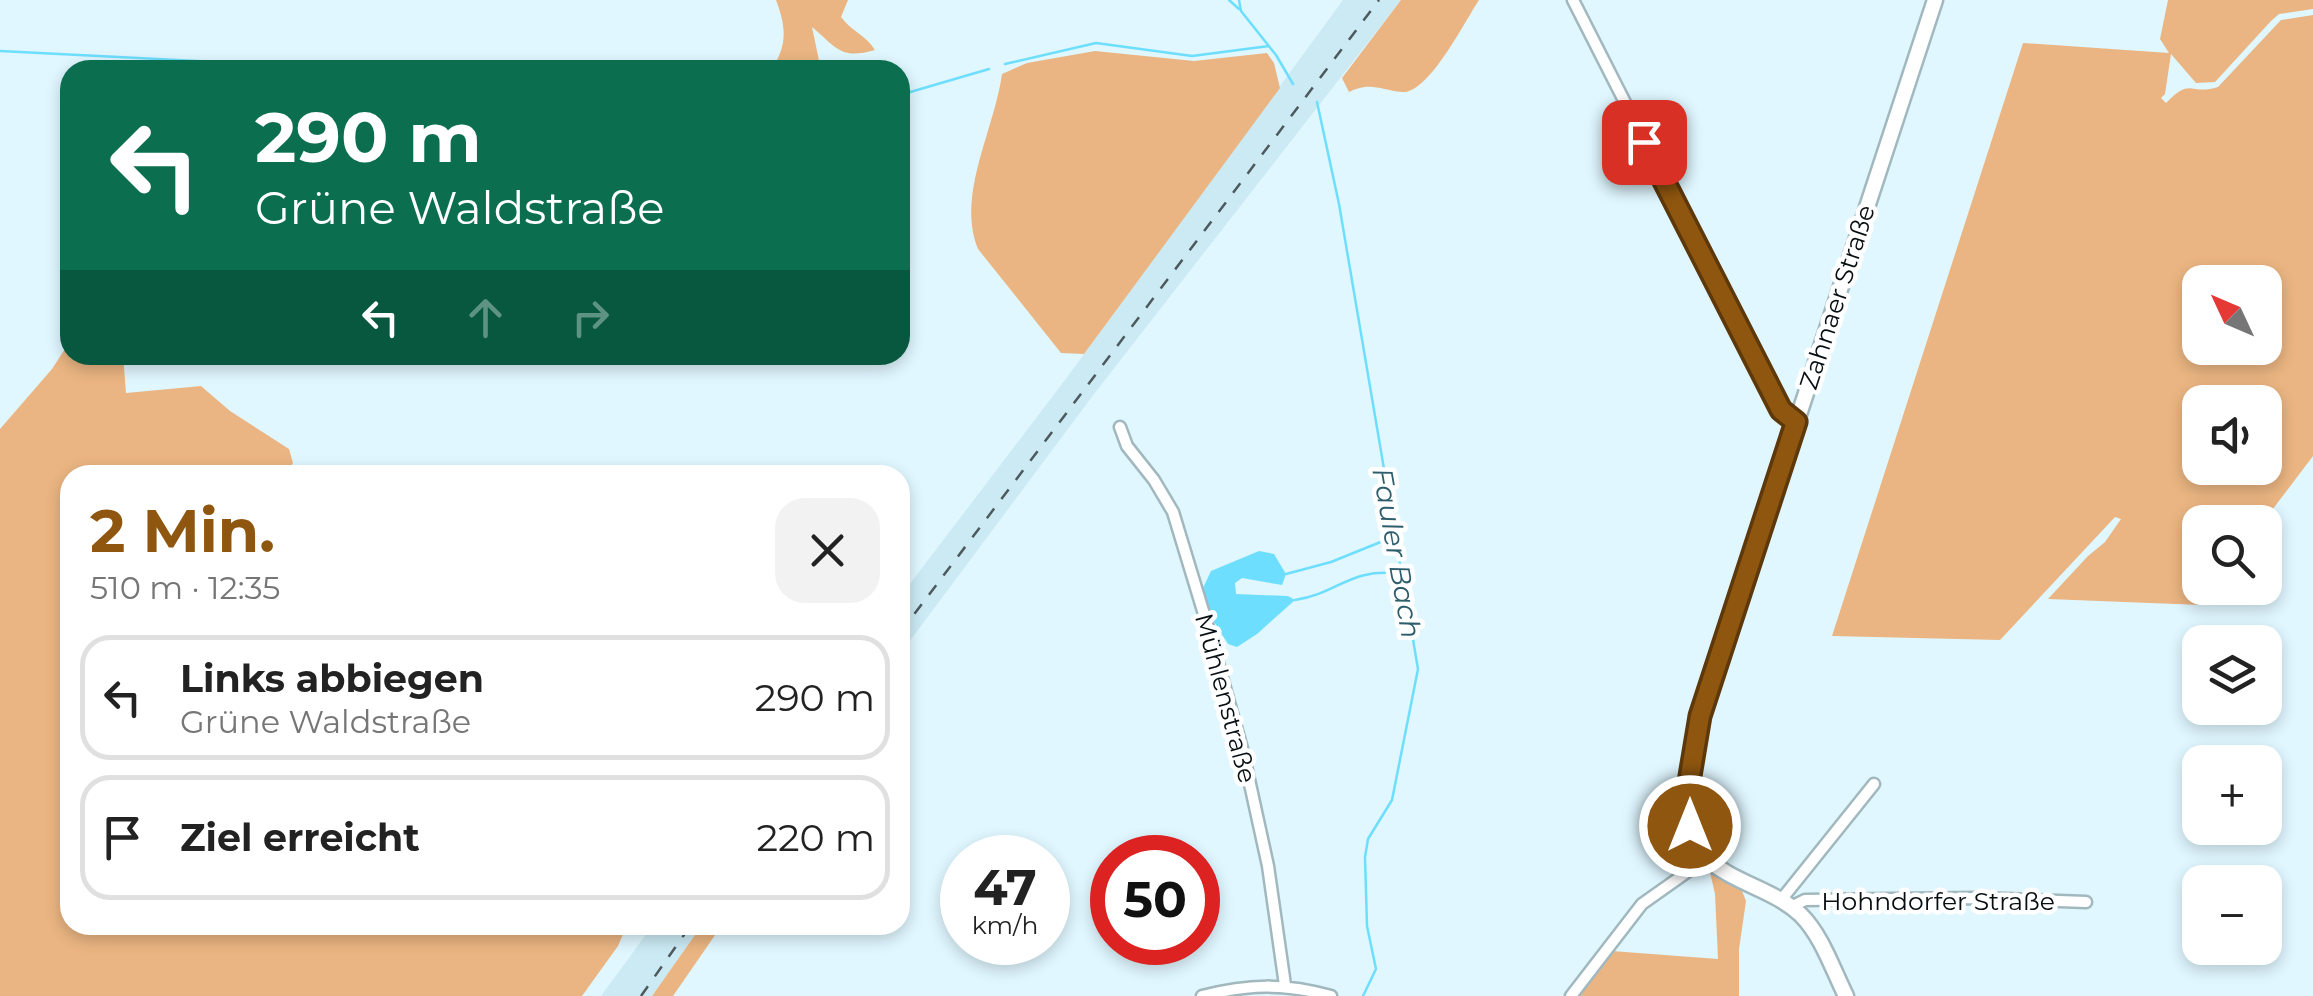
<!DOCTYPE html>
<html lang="de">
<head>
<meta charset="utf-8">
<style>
	:root { --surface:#fff; --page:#f2f2f2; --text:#222; --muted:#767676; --line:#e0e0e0; --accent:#8f560f }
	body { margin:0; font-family:Montserrat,sans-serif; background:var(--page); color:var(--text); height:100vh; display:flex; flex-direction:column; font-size:38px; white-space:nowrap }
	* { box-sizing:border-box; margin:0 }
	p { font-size:32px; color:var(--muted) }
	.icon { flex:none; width:55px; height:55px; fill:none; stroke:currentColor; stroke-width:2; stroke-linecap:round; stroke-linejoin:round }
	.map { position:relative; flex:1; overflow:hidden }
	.drawer { position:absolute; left:60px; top:465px; width:850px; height:470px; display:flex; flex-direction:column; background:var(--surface); border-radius:30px; box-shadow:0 5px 15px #0003 }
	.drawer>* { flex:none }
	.banner { position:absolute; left:60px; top:60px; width:850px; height:305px; border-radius:30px; box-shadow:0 5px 15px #0003; background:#0b6e4f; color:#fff; overflow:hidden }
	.needle { width:65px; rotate:314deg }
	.fabs { position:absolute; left:2182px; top:265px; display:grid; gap:20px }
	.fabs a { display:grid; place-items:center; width:100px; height:100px; border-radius:20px; background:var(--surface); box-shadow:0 5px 15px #0003; font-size:50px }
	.speed { position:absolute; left:940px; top:835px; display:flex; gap:20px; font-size:50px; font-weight:700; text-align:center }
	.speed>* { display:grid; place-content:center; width:130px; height:130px; border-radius:50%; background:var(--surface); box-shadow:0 5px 15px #0003; line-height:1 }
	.speed small { font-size:25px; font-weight:400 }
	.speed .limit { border:15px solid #d22; background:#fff; color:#111 }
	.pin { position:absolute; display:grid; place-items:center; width:85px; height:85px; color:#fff; margin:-42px; border-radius:20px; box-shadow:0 5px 15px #0006 }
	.me { position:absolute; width:110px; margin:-55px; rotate:0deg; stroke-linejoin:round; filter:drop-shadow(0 0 8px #0008) }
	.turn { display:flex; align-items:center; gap:35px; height:210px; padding:0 30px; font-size:45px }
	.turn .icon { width:130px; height:130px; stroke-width:2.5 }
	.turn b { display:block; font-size:70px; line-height:85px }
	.lanes { display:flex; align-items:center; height:95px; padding:0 30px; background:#0003; justify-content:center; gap:50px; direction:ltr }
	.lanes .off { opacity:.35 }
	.round { display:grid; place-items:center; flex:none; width:105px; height:105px; border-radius:30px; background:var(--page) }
	.head { display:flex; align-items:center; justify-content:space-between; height:170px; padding:0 30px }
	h1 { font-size:60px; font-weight:700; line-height:75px; color:var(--accent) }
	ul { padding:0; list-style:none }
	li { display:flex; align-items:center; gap:30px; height:125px; margin:0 20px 15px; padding:0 10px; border:5px solid var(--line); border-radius:30px }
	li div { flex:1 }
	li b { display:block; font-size:38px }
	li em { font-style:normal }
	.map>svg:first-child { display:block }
	.built { fill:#cbeaf4 }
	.green { fill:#eab582; fill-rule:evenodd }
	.water { fill:#6ddefe }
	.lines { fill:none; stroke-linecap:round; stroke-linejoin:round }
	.stream { stroke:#6ddefe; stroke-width:2.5 }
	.minor-casing { stroke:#a2b8bf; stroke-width:15 }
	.major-casing { stroke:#a2b8bf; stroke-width:19 }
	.minor { stroke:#fff; stroke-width:10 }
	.major { stroke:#fff; stroke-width:14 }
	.rail { stroke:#4d595d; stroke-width:2.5; stroke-dasharray:12 12; stroke-linecap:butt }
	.route-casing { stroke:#5d380a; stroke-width:25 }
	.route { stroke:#8f560f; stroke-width:18 }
	.labels { text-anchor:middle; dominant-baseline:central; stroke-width:9; stroke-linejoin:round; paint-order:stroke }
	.street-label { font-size:25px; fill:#070e11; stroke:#fff }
	.water-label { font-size:28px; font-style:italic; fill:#2e5e6c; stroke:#fff }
</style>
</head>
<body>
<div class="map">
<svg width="2313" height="996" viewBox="0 0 2313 996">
	<rect width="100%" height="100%" fill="#e0f7ff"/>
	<path class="built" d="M1343 0H1401L1094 394 900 654V597L1068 376Z
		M653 925H702L652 996H601Z"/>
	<path class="green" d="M776 0H848L841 17C852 32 866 35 875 50 841 60 837 48 812 27L821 70H771C788 46 786 26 776 0Z
		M1401 0H1479C1465 21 1428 95 1402 92 1381 90 1370 81 1349 92L1342 78Z
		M2168 0H2313V9L2279 14 2271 21 2215 82 2196 83 2171 54 2165 94 2161 98 2166 103C2192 76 2189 96 2218 87L2281 20 2313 15V456L2263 522H2200V588H2214L2201 605 2048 599 2088 556 2105 542 2121 519 2115 517 2000 640 1832 636 2023 43 2169 53 2160 39ZM2200 282H2265V348H2200ZM2200 402H2265V468H2200Z
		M1095 51 1194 61 1267 53 1274 63 1280 88 1084 354 1061 353 978 249C956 196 994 131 1002 74L1027 63Z
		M70 341V355H123L126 393 201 386 230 411 289 449 293 463 285 475H70V925H627L618 946 582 996H0V429L52 369Z
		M1710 872 1741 888 1746 901 1739 949V996H1580L1612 951 1718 959 1715 894Z
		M702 925H722L673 996H652Z"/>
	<path class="water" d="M1259 551 1274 554 1286 574 1282 585 1242 578 1235 583 1236 594 1288 596 1295 600 1257 634 1237 647 1228 644 1211 617 1203 588 1211 571Z"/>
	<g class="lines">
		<path class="stream" d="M1229 0 1239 9
			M1239 0 1241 11 1276 55 1293 84
			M0 51 371 70
			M1005 64 1096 43 1192 56 1269 46
			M900 95 989 69
			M1317 102 1339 204 1418 669 1392 800 1368 839 1365 857 1367 926 1376 969 1363 996
			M1286 574 1331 562 1393 537
			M1295 600C1340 593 1349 567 1401 574"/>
		<defs>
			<path id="minor" d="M1573 0 1781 410 1796 423
				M1120 427 1127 446 1154 480 1173 512 1207 624 1243 752 1268 866 1285 985
				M1781 900 1874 784
				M1791 907 1805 900 1978 898 2086 902
				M1202 996C1248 984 1285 983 1331 996
				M1571 996 1642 904 1707 858"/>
			<path id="major" d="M1846 996C1833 970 1822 936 1801 915 1780 895 1751 887 1727 873 1666 840 1688 758 1704 704L1935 0"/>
		</defs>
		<use href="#minor" class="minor-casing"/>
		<use href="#major" class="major-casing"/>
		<use href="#minor" class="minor"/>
		<use href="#major" class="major"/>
		<path class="rail" d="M900 633 1379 0
			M641 996 691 925"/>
	</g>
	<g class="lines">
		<defs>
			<path id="route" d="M1644 142 1781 410 1796 422 1700 716 1688 788 1690 826"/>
		</defs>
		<use href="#route" class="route-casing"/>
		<use href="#route" class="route"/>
	</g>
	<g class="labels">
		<g class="street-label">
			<text transform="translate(1837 297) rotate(-72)">Zahnaer Straße</text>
			<text transform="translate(1226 698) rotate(75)">Mühlenstraße</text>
			<text x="1938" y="901">Hohndorfer Straße</text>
		</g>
		<g class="water-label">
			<text transform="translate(1397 553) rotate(80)">Fauler Bach</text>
		</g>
	</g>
</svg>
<div class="fabs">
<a><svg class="needle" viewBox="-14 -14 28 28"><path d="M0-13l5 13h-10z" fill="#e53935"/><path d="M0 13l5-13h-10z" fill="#767676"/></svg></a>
<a><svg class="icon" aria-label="sound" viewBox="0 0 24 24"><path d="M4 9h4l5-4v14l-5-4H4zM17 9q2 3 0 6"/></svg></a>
<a><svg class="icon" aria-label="search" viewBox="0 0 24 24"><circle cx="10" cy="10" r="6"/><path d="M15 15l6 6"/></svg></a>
<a><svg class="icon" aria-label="layers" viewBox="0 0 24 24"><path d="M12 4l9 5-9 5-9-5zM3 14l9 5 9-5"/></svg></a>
<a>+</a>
<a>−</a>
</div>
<div class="speed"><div>47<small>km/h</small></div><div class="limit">50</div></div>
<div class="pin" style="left:1644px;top:142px;background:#d93025"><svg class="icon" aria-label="arrive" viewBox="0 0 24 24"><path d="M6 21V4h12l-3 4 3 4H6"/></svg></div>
<svg class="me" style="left:1690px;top:826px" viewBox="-20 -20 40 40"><circle r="17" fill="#8f560f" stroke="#fff" stroke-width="3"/><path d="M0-11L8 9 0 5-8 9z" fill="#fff"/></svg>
<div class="banner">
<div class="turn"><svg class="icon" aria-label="left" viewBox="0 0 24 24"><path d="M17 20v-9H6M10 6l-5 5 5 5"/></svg><div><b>290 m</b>Grüne Waldstraße</div></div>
<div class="lanes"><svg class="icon" aria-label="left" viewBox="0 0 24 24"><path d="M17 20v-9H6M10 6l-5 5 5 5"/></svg><svg class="icon off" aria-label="ahead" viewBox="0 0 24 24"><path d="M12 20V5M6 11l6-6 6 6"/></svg><svg class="icon off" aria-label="right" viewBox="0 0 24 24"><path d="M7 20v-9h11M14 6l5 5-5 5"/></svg></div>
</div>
<section class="drawer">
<div class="head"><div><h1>2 Min.</h1><p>510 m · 12:35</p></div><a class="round"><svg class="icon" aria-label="close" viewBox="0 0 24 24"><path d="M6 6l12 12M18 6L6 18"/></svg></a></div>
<ul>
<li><svg class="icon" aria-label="left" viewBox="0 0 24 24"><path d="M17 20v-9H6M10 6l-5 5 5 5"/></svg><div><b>Links abbiegen</b><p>Grüne Waldstraße</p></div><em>290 m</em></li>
<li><svg class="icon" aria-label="arrive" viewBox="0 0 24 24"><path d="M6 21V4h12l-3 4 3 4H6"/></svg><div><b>Ziel erreicht</b></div><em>220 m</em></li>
</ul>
</section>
</div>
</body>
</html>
